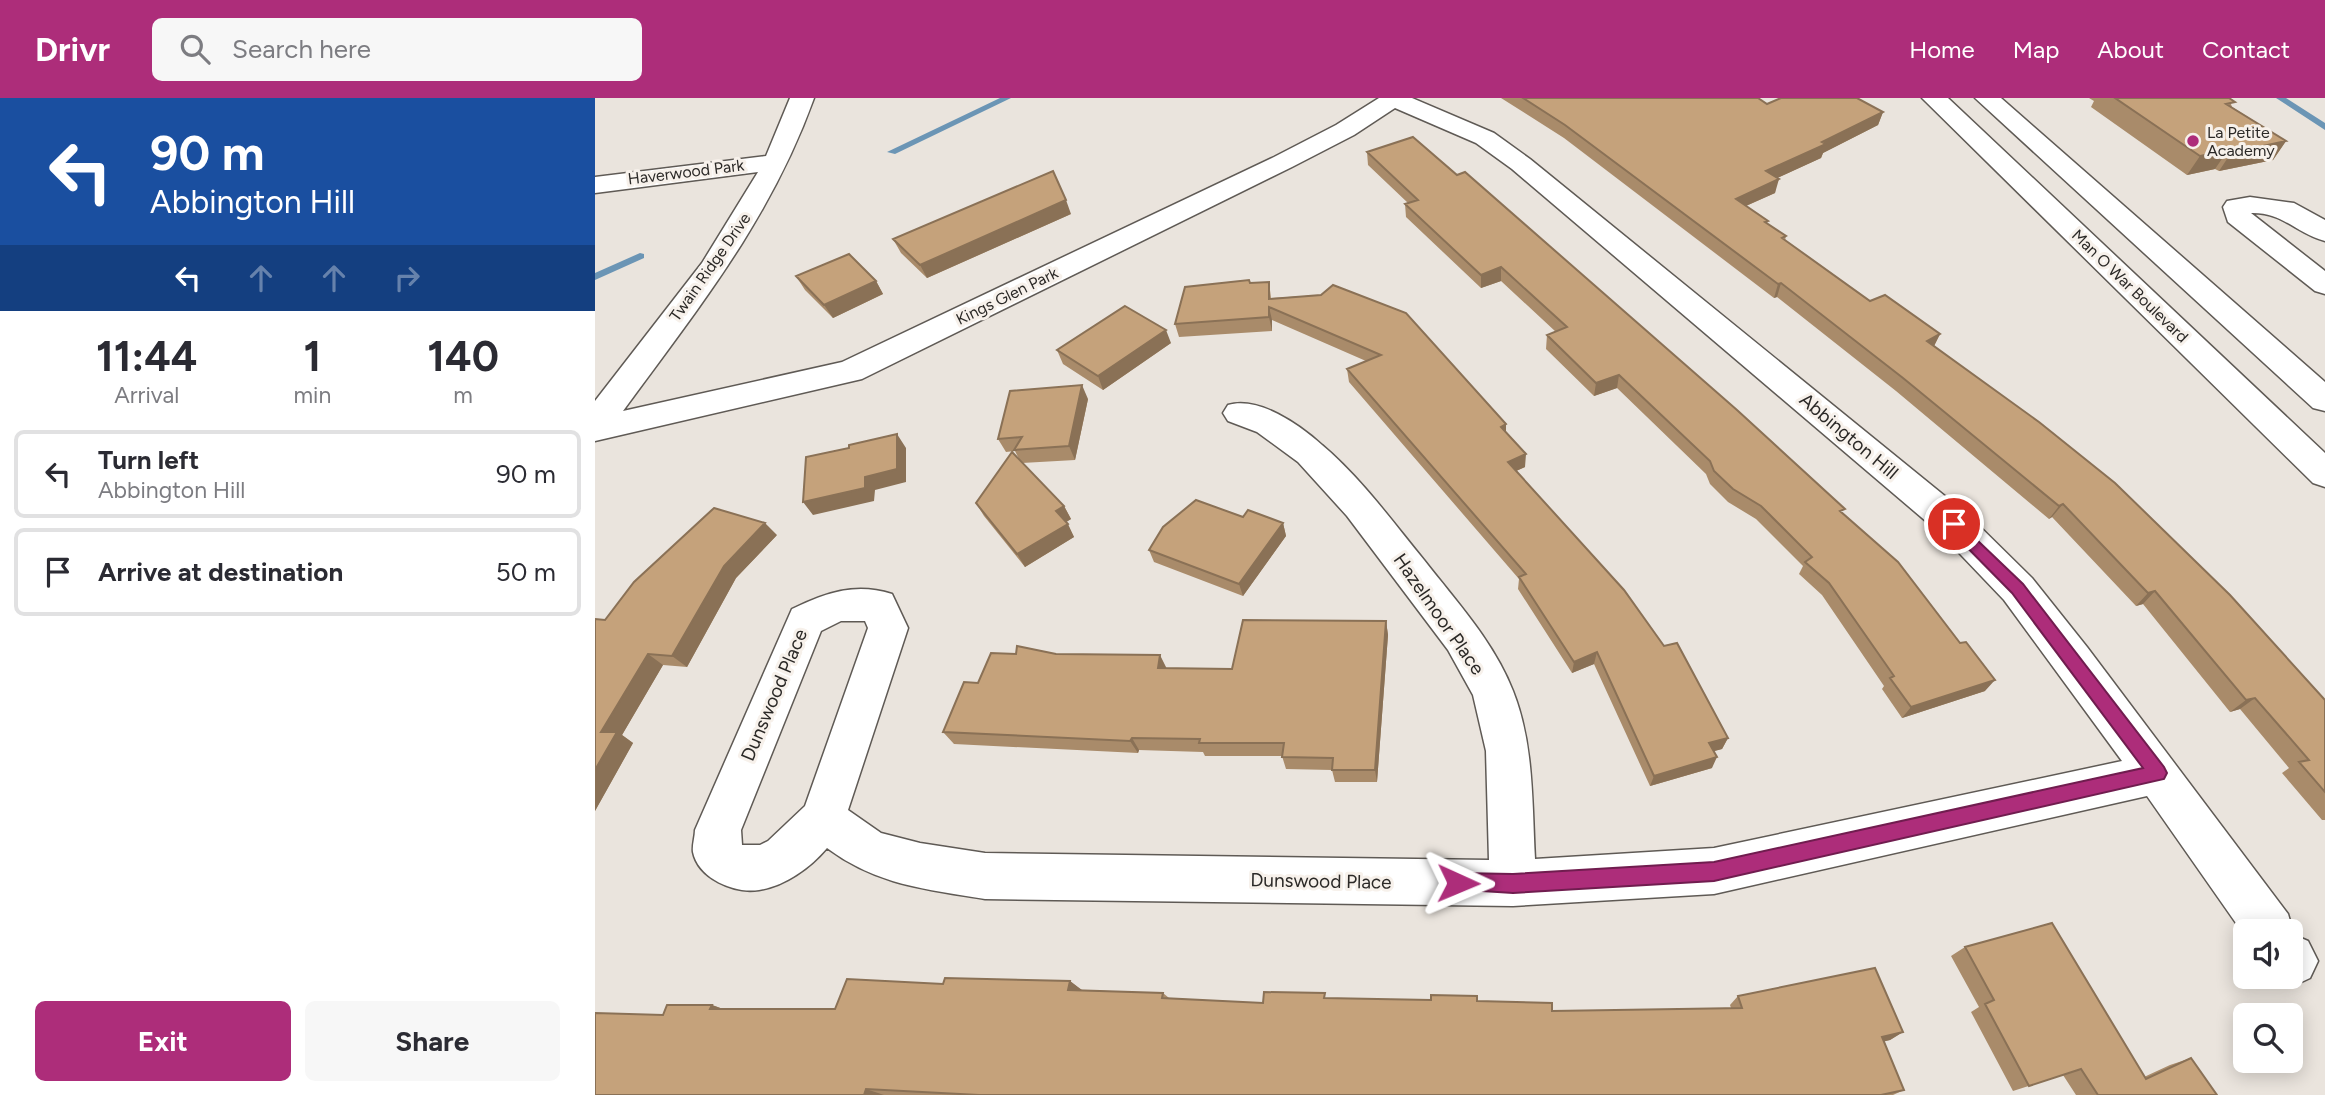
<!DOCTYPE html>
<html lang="en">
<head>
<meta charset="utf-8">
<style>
	:root { --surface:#fff; --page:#f7f7f7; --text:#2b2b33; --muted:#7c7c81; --line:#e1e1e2; --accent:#ad2d7a }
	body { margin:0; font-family:Figtree,sans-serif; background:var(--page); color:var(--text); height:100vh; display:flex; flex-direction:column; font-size:26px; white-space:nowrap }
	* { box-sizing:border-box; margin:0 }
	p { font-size:23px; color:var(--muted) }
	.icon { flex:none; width:38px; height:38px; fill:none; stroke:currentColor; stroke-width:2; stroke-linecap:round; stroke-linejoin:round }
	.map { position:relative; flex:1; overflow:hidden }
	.details { display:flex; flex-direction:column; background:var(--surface); width:595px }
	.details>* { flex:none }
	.guide { background:#1a4fa0; color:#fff; overflow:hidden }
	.fabs { position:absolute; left:1638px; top:821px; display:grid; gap:14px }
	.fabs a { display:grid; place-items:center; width:70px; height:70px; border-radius:10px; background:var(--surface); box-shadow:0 4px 18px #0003; font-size:35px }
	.pin { position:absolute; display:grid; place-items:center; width:60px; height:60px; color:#fff; margin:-30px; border:4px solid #fff; border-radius:50%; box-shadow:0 2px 7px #0007 }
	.me { position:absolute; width:77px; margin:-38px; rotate:91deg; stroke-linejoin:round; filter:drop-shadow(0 0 5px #0008) }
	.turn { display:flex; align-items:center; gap:24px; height:147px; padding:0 35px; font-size:32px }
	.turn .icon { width:91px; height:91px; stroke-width:2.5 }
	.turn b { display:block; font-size:49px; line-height:60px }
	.lanes { display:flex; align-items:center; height:66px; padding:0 35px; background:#0003; justify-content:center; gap:35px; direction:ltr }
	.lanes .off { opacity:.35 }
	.eta { display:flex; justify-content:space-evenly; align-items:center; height:119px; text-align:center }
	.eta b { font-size:42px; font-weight:700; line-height:49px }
	.action { display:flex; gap:14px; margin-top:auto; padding:14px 35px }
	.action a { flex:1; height:80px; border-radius:10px; background:var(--accent); color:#fff; font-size:28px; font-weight:700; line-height:80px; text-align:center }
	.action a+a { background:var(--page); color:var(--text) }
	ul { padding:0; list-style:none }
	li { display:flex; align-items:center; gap:21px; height:88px; margin:0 14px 10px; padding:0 21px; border:4px solid var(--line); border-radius:10px }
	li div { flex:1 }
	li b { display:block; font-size:26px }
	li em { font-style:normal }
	header { display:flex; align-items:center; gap:42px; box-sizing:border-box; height:98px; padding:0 35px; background:var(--accent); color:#fff }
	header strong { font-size:33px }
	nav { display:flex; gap:38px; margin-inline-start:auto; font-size:24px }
	.search { width:490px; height:63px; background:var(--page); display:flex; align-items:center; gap:18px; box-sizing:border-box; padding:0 24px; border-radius:10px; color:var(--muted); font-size:26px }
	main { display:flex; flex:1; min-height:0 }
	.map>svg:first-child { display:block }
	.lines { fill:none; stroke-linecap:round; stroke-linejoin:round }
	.stream { fill:#6b95b5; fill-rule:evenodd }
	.minor-casing { stroke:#5f5a55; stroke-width:3 }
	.major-casing { stroke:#5f5a55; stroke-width:3 }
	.minor { fill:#fff; fill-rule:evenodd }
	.major { fill:#fff; fill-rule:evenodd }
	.wall { fill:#a98b6a }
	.shaded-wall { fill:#8a7156 }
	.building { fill:#c5a27b; stroke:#8a7156; stroke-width:2 }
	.route { fill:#ad2d7a; stroke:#701d4f; stroke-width:2 }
	.poi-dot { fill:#ad2d7a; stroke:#f7f1eb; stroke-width:2.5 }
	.labels { text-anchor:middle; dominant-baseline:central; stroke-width:6; stroke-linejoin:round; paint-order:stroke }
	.far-poi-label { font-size:16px; fill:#2b2927; stroke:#f7f1eb; text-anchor:start }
	.far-street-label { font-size:16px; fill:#2b2927; stroke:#f7f1eb }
	.street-label { font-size:19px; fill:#2b2927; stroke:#f7f1eb }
</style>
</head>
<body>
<header>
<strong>Drivr</strong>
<div class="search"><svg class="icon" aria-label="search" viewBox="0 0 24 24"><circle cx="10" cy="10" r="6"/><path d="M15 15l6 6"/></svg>Search here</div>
<nav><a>Home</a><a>Map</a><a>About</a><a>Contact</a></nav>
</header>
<main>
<section class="details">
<div class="guide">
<div class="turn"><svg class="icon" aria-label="left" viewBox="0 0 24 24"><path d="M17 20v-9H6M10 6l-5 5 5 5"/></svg><div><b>90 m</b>Abbington Hill</div></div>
<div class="lanes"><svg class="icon" aria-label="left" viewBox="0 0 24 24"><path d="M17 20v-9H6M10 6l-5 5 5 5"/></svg><svg class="icon off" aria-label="ahead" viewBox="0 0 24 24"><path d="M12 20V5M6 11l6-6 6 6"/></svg><svg class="icon off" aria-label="ahead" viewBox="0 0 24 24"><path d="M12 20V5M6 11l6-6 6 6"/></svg><svg class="icon off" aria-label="right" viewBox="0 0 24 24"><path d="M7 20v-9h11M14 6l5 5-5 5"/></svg></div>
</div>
<div class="eta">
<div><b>11:44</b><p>Arrival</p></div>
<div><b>1</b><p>min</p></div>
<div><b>140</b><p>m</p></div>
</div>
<ul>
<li><svg class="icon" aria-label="left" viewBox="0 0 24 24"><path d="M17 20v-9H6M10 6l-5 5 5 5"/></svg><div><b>Turn left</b><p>Abbington Hill</p></div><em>90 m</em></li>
<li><svg class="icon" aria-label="arrive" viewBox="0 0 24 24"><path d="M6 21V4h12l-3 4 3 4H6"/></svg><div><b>Arrive at destination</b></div><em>50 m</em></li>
</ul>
<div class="action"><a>Exit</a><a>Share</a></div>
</section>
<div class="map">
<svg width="1730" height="997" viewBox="0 0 1730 997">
	<rect width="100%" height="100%" fill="#eae4dd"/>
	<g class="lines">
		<path class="stream" d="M405 0H416L300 56 292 54Z
			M1681 0H1691L1730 25V32Z
			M45 155 49 156V160L0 182V175Z"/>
		<defs>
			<path id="minor" d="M195 0H219C175 122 104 209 28 313L247 264 679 59 741 27 784 0H817L899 35 935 61 1372 416 1437 480 1492 549 1693 816 1699 837 1713 843 1723 863 1715 880 1698 888 1681 880 1696 878V833H1650V838L1552 698 1119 796 918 808 390 801C330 791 282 787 232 750 215 770 190 788 164 792 139 796 103 780 98 754 97 747 100 739 100 732L197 511C230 495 260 484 297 496L313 530 253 712 286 735 325 745 390 755 894 762 891 653 878 597 853 552 752 418 703 364 662 334 633 323 628 315 633 307C664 298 705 327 727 347 766 380 797 423 829 462 861 503 899 544 918 593 939 646 937 705 940 761L1119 750 1527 663 1409 502 1346 436 917 71 881 45 800 10 759 37 697 69 267 281 0 343V303L107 165 163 74 0 95V79L171 58ZM246 523H270L273 530 210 708 173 743 165 747H147L146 732 226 533Z
				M1655 99 1699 105 1730 122V143C1702 136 1688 114 1656 115L1730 173V196L1720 193 1633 124 1628 109 1632 103Z"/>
			<path id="major" d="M1327 0H1353L1730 355V389L1718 385Z
				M1380 0H1406L1730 284V313L1718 310Z"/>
		</defs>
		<use href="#minor" class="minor-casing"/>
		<use href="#major" class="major-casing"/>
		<use href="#minor" class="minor"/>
		<use href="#major" class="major"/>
	</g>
	<path class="wall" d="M906 0H1163L1172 6 1288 14 1283 27 1228 55 1226 60 1182 80 1180 95 1151 108 1173 126 1191 138 1190 142 1275 203 1345 236 1339 248 1730 602V722H1727L1687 675 1694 670 1645 611 1635 614 1548 506 1541 508 1457 419 1454 421 1301 293 1182 199 1179 200 969 40Z
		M1494 0H1634L1637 9 1691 43 1678 62 1624 73 1620 71 1592 77 1496 9 1499 3Z
		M772 54 1248 416 1390 593 1307 620 1287 591 1289 588 1227 497 1204 476 1208 468 1161 421 1133 404 1115 386 1111 376 1022 290 999 298 951 251 952 237 961 234 906 183 886 190 811 119 810 106 813 105 773 67Z
		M476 116 332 180 306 155 298 141Z
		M201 178 281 183 288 196 238 220 210 192Z
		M674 184 676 200 726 197 911 334 930 369 921 373 1133 640 1127 651 1118 653 1117 670 1055 688 999 566 977 575 923 491 924 481 754 284 752 271 771 263 677 222V233L584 239 580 226 655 185Z
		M576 245 508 292 468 266 462 252Z
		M493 301 480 362 427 365 469 408 476 421 471 424 479 439 430 469 389 418 381 405 424 361 420 353 411 354 403 341Z
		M648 419 688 425 691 438 648 498 559 464 554 452Z
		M182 437 141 480 92 569 68 567 27 637 38 645 0 713V521L10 522Z
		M791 523 793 537 782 684H740L737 672 691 671 687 658H610L608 654 544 652 543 655 359 646 348 634 383 585 421 556H461L571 570 637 571Z
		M1370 849 1549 979 1575 967 1596 960 1622 997H1481L1468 977 1418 993 1376 914 1384 909 1356 858Z
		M475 883 486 892 568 895 574 900 668 905 732 900 882 903 957 913 1136 910 1135 907 1143 898 1308 934 1295 942 1289 943 1309 992 1298 997H0L68 917 117 907 128 911H240L348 886Z"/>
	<path class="shaded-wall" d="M1288 14 1283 27 1228 55 1226 60 1167 87 1171 73Z
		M1691 43 1678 62 1624 73 1636 55Z
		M1633 52 1620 71 1592 77 1605 58Z
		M1184 81 1180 95 1137 114 1141 101Z
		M471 102 476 116 332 180 325 167Z
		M906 169V183L886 190V177Z
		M281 183 288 196 238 220 229 207Z
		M1186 185 1182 199 1179 200 1183 186Z
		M674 209 677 222V233L674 219Z
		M571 232 576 245 508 292 503 278Z
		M1345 236 1338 250 1332 243Z
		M1024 277 1022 290 999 298 1001 285Z
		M487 287 493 301 480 362 474 348Z
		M911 326V339L906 329Z
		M302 336 311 350V384L280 392 279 403 218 417 208 404 270 379Z
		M931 356 930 369 912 377 913 364Z
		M1468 406 1457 419 1454 421 1464 408Z
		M469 408 476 421 468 426 461 413Z
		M170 425 182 437 141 480 92 569 77 558 129 468Z
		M688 425 691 438 648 498 644 486Z
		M473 426 479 439 430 469 422 456Z
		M1560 493 1548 506 1541 508 1553 495Z
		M791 523 793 537 782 684 780 672Z
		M1002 554 999 566 977 575 979 564Z
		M53 556 68 567 27 637 38 645 0 713V672L6 634Z
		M565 557 572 571 563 570Z
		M1400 582 1390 593 1307 620 1316 609Z
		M1660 600 1645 611 1635 614 1651 602Z
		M537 640 544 652 543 655 535 643Z
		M1133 640 1127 651 1109 656 1114 645Z
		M1122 659 1117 670 1055 688 1059 678Z
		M475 883 487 892H473Z
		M117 907 139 915 115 911Z
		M1308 934 1295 942 1275 947 1287 939Z
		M271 991 289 997H269Z"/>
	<path class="building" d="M928 0H1163L1172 6 1186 0H1262L1288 14 1227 44 1231 46 1171 73 1184 81 1141 101 1173 123 1170 124 1191 138 1187 140 1275 203 1290 197 1345 236 1332 243 1444 324 1520 385 1635 497 1730 602V694L1704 664 1714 662 1660 600 1651 602 1560 493 1553 495 1468 406 1464 408 1308 280 1186 185 1183 186 970 27Z
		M1520 0H1634L1640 4 1631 6 1691 43 1636 55 1633 52 1605 58Z
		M818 39 862 77 870 74 1142 312 1250 411 1245 413 1303 464 1365 545 1371 544 1400 582 1316 609 1295 580 1299 578 1234 485 1210 464 1217 459 1166 408 1138 391 1119 373 1115 363 1024 277 1001 285 952 237 972 229 906 169 886 177 810 106 823 102 772 54Z
		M458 73 471 102 325 167 298 141Z
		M254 156 281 183 229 207 201 178Z
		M654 182 655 185 674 184V201L726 197 738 187 811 215 911 326 906 329 931 356 913 364 1029 492 1069 548 1082 545 1133 640 1114 645 1122 659 1059 678 1002 554 979 564 924 479 931 476 752 271 786 257 674 209V219L580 226 590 189Z
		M530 208 571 232 503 278 462 252Z
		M487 287 474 348 419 352 427 339 403 341 415 293Z
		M302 336V371L270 379V390L208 404 211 359 254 350V347Z
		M417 354 469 408 461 413 473 426 422 456 381 405Z
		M601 402 648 419 653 412 688 425 644 486 554 452 568 429Z
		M119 410 170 425 129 468 77 558 53 556 6 634H22L0 672V521L10 522 39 484Z
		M648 522 791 523 780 672H737L738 660 687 659 689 645H604L605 641 537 640 535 643 348 634 369 584 383 585 396 555 421 556 422 548 461 556 565 557 563 570 637 571Z
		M1457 825 1551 981 1596 960 1622 997H1503L1486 971 1434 988 1390 906 1399 902 1370 849Z
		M1280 870 1308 934 1287 939 1309 992 1286 997H384L271 991 269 997H0V915L68 917 72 907H117L115 911H240L252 881 348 886 350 880 475 883 473 892 568 895 567 900 668 905 669 894 730 895 729 900 836 902V897L882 898V903L957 905V913L1147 910 1143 898Z"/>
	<path class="route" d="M1359 420 1428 486 1569 669 1572 675 1569 681 1119 783 918 795 856 791 853 785 856 778 863 775 918 776 1119 764 1548 670 1417 495 1353 430V422Z"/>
	<circle class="poi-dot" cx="1598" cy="43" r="7"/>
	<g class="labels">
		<g class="far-poi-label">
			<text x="1612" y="34">La Petite<tspan x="1612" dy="18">Academy</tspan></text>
		</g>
		<g class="far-street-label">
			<text transform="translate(91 74) rotate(-7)">Haverwood Park</text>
			<text transform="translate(115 169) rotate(-55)">Twain Ridge Drive</text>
			<text transform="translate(1535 188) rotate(44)">Man O War Boulevard</text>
			<text transform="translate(412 198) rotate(-26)">Kings Glen Park</text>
		</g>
		<g class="street-label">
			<text transform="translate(1254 338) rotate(40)">Abbington Hill</text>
			<text transform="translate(844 516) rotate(55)">Hazelmoor Place</text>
			<text transform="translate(179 597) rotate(-67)">Dunswood Place</text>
			<text transform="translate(726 783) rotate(1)">Dunswood Place</text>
		</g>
	</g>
</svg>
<div class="fabs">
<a><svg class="icon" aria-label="sound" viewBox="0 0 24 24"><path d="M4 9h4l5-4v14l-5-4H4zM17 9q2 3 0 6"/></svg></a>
<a><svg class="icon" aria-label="search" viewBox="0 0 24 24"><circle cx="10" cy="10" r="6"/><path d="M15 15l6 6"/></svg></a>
</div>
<div class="pin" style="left:1359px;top:426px;background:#d93025"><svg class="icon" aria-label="arrive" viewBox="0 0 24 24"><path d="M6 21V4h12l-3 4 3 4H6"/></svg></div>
<svg class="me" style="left:863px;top:785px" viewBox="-20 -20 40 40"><path d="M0-17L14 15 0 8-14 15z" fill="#ad2d7a" stroke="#fff" stroke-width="4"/></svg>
</div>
</main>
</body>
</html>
